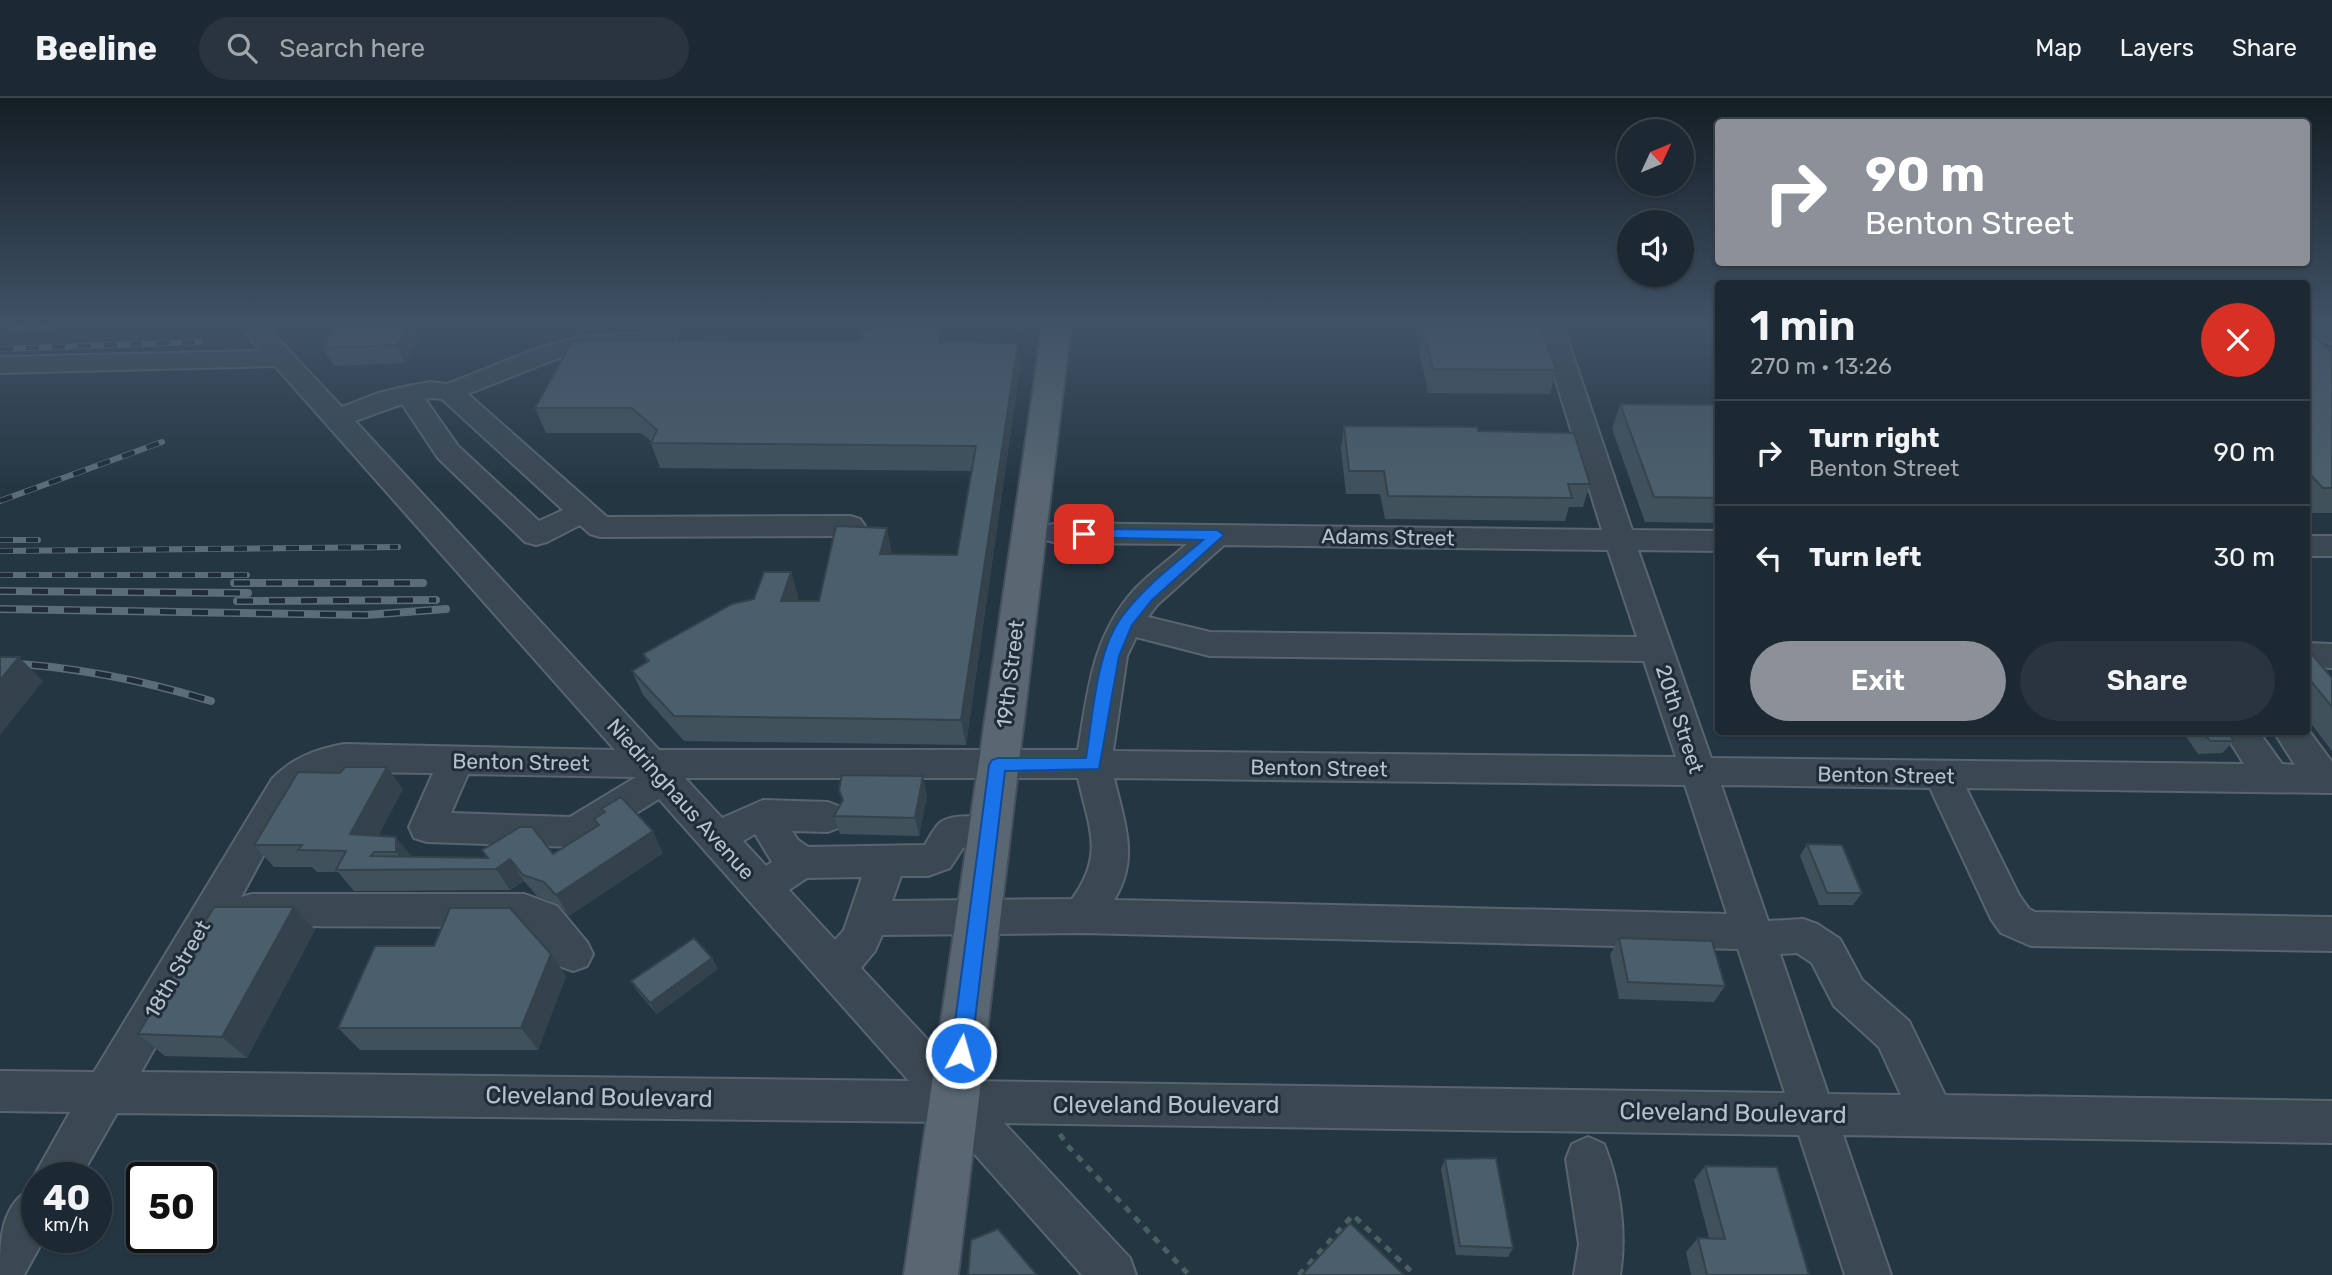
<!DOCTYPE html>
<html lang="en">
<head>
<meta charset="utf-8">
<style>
	:root { --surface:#1c2832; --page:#29343e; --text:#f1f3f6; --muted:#a0a6ac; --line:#3a444d; --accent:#8c9099 }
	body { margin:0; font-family:Rubik,sans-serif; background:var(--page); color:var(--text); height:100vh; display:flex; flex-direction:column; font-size:26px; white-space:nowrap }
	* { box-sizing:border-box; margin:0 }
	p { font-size:23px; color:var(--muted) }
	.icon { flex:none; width:38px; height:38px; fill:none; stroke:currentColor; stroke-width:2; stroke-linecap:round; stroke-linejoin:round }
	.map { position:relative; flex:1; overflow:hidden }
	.panel { position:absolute; left:1715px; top:182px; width:595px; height:455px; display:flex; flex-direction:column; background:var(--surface); border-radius:7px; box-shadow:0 2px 5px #0004,0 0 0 2px var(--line) }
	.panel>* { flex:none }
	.hud { position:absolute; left:1715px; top:21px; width:595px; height:147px; border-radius:7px; box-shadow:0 2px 5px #0004,0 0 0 2px var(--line); background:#8c9099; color:#fff; overflow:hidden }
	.needle { width:46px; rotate:46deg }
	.buttons { position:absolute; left:1617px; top:21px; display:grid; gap:14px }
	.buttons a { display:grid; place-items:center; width:77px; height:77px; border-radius:50%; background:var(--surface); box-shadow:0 2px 5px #0004,0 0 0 2px var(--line); font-size:35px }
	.speed { position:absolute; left:21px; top:1064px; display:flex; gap:14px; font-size:35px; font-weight:700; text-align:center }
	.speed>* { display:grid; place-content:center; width:91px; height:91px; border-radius:50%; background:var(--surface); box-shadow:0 2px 5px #0004,0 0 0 2px var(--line); line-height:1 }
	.speed small { font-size:18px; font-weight:400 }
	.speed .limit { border:4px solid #111; border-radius:10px; background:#fff; color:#111 }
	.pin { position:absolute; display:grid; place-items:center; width:60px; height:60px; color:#fff; margin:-30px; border-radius:14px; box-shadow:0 4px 10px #0006 }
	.me { position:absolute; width:77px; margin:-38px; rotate:6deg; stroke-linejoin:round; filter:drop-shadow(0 0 5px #0008) }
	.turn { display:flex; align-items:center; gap:24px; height:147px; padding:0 35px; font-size:32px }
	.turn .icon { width:91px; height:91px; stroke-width:2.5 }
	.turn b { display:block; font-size:49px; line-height:60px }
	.round { display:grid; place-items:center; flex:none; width:74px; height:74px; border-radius:37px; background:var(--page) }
	.summary { display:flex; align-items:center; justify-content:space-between; height:119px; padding:0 35px }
	h1 { font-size:42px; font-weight:600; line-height:52px }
	.primary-button { display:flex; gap:14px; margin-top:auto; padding:14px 35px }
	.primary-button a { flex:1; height:80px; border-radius:42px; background:var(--accent); color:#fff; font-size:28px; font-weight:600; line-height:80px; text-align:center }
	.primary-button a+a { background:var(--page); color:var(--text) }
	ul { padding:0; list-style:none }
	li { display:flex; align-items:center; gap:21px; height:105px; padding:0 35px; border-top:2px solid var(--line) }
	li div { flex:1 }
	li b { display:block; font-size:26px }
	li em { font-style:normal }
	header { display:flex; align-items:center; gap:42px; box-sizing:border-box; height:98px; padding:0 35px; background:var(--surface); border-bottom:2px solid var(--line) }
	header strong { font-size:33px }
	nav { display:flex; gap:38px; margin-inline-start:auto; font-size:24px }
	.search { width:490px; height:63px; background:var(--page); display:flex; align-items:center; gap:18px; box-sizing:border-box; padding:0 24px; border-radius:38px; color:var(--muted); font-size:26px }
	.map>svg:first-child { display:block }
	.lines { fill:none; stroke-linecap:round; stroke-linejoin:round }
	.minor-casing { stroke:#586570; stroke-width:4 }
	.major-casing { stroke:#44515c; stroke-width:4 }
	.path { stroke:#486160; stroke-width:5; stroke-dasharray:7 7; stroke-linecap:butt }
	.minor { fill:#3a4852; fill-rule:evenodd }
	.major { fill:#586772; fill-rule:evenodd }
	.rail-far1-casing { stroke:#5c6c79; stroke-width:6 }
	.rail-casing { stroke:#5c6c79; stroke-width:8 }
	.rail-far1 { stroke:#1e2d38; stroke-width:4.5; stroke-dasharray:13; stroke-linecap:butt }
	.rail { stroke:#1e2d38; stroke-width:5; stroke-dasharray:16; stroke-linecap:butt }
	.wall { fill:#40515c }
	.shaded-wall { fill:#34424b }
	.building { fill:#4b5e6b; stroke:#34424b; stroke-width:2 }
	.route { fill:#1a73e8; stroke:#114b97; stroke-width:2 }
	.labels { text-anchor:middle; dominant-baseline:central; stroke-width:6; stroke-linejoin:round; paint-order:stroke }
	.street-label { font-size:21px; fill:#b7c2cc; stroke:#1e2d38 }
	.near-street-label { font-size:24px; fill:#b7c2cc; stroke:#1e2d38 }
</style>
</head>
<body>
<header>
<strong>Beeline</strong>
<div class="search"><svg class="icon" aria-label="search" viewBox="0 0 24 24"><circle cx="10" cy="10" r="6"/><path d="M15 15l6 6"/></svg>Search here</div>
<nav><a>Map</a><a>Layers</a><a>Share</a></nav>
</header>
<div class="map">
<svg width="2332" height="1177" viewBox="0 0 2332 1177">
	<rect width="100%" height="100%" fill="#253643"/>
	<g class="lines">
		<defs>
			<path id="minor" d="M238 225H263L342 309 378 295 408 288 431 284 447 286 538 250 580 239 664 234 673 237 677 242 673 247 580 255 556 261 468 296 607 419 850 418 860 421 865 428 860 435 850 438 600 439 590 436 580 427 547 444 536 447 525 444 438 360 402 306 355 323 659 652H1078C1088 593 1092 539 1134 492 1150 475 1170 461 1187 446L1057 445 1046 442 1042 435 1046 428 1057 425 1602 432 1538 225H1562L1632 432 1718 433V453L1638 452 1711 660 2244 666 2224 634H2259L2282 666 2295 667 2274 634H2306V629L2332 664V695L1966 690 2019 797 2029 811 2035 814 2332 819V853L2031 848 2001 835 1991 821 1930 690 1721 687 1768 823 1803 821 1817 826 1840 841 1862 882 1909 923 1945 997 2332 1003V1045L1843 1037 1891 1177H1845L1799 1037 1004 1025 1130 1160 1136 1177H1082L946 1024 117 1015 80 1080H37V1139H45L24 1177H0C0 1142 0 1104 36 1088L33 1080 70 1014 0 1013V973L94 974 272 681C292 660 316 651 344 646L615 652 275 268 0 275V259L261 253ZM431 300 442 301 563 412 539 423 458 348 425 301ZM1224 447 1608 452 1637 539 1210 534 1148 519 1157 507ZM1136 539 1210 558 1644 563 1676 659 1113 653 1127 558ZM344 674 433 675 409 729 414 740 427 744 575 749 588 745 659 701 909 983 141 974 233 813 238 824 252 828 523 829 529 832 559 868 573 873 587 868 593 856 587 844 557 808 524 796H252L241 799C257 771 287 708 310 688 320 679 331 676 344 674ZM468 676 636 679 570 719 451 715ZM685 680H1078C1089 730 1105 756 1072 801L892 803 901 778H928L950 770 963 750H989L1002 746 1007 735 1002 724C986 719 956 714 941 724 935 728 929 740 925 747L808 749 798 742 792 733 828 734 841 729 846 719 841 709 828 704 763 702 722 720ZM1114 680 1685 687 1727 816 1114 802C1140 760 1124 724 1114 680ZM755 736 772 764 766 768 743 743ZM862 779 844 832 835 842 789 792 807 780ZM1082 835 1738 851 1785 995 966 983 861 870 875 853 882 837ZM1797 855 1812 865 1834 908 1879 949 1901 997 1828 996 1780 856Z
				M2308 225H2332V245L2323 242Z
				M2306 438H2332V458H2306Z
				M2306 545 2332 546V570L2306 569Z
				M1588 1039 1604 1046C1620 1085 1627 1135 1620 1177H1574L1579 1146 1566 1061 1572 1046Z"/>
			<path id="major" d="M1043 225H1071L958 1177H904Z"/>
		</defs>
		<use href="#minor" class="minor-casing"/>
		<use href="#major" class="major-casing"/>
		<path class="path" d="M1060 1036 1066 1046 1189 1177
			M1299 1177 1353 1117 1415 1177"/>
		<use href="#minor" class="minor"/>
		<use href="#major" class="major"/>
		<defs>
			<path id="rail-far1" d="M0 231 86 225
				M0 251 200 244
				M0 403 162 344
				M0 442H38
				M0 453 398 449
				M0 477H247"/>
			<path id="rail" d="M234 485H423
				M0 493 248 495
				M237 503 436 502
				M0 511 366 517 446 511
				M0 565C73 568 142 582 211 603"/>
		</defs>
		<use href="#rail-far1" class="rail-far1-casing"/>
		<use href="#rail" class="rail-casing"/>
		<use href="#rail-far1" class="rail-far1"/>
		<use href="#rail" class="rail"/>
	</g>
	<path class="wall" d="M410 225 419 243 405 265 334 268 323 250Z
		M1423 228 1556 272 1550 296 1428 295 1419 252Z
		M944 230 946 244 1018 245 1020 269 966 647 684 643 643 597 632 573 647 564 643 556 754 501 791 474 798 499 797 503H819L892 455 891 456 957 457 972 373 660 370 651 345V343L641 335H546L535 310 859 243Z
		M2306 231 2332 255V415H2306Z
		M1620 306 1718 307V425L1645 424 1612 331Z
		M1344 328 1478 333 1590 386 1583 409H1569L1565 423 1385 421 1380 396H1346L1341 351Z
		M2306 549 2332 580V653L2306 619Z
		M2183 634H2227L2234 643 2222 655 2198 656Z
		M340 675 403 691 378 738 411 759 487 760 553 756 598 728 594 721 604 715 601 711 663 755 569 818 558 806 537 798 524 783 510 792 354 793 338 774H317L312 769H274L254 747Z
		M839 692 927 697 919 738 840 736 834 718 842 703Z
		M1807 746 1862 795 1853 807H1819L1800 758Z
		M294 809 315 832 247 960 165 958 138 936Z
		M1619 840 1725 888 1714 904 1619 901 1610 857Z
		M551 856 566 878 538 952H360L338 930Z
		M712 860 718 871 657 916 638 894 631 883Z
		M1445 1061 1513 1150 1508 1159 1456 1157 1441 1071Z
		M1705 1068 1809 1177H1691L1686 1154 1698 1140H1709L1694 1082Z"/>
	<path class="shaded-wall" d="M410 225 419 243 405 265 396 247Z
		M944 230 948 255 939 244Z
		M1018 245 1020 269 966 647 961 622Z
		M887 430 892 455 885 481 880 456Z
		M791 474 798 499 789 528 781 503Z
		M19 559 43 583 0 637V582Z
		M387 669 403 691 368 758 350 736Z
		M923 678 927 697 919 738 915 720Z
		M653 733 663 755 569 818 556 797Z
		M396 739 413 760 409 771 396 754Z
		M510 761 524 783 510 792 496 771Z
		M294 809 315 832 247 960 222 939Z
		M551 856 566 878 538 952 521 930Z
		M712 860 718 871 657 916 650 905Z"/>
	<path class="building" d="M410 225 396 247 323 250 335 228Z
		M1423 228 1541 229 1556 272 1433 271Z
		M944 230 939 244 1018 245 961 622 674 618 632 573 649 563 643 556 732 506 754 501 764 474H791L781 503H819L836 428 887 430 880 456 957 457 976 348 651 345 657 332 632 310H535L573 242 859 243 863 231Z
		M2306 231 2332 255V390H2323L2306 372Z
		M1620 306 1718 307V400L1654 399Z
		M1344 328 1477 329 1478 333 1574 335 1590 386H1568L1572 400 1388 398 1384 373H1349Z
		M2306 549 2332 580V609L2306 577Z
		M0 559H19L0 582Z
		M2203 634H2227L2234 643H2210Z
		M345 669H387L350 736 396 739V754H374L371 758 488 760 482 752 520 729H532L553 756 599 727 594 721 605 714 601 711 621 699 653 733 556 797 544 784 523 777 510 761 496 771 336 772 346 753 298 752 302 747H254L298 674 340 675Z
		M842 677 923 678 915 720 834 718 843 702 839 692Z
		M1807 746 1842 747 1862 795H1827Z
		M214 809H294L222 939 138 936Z
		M450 810H510L551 856 521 930H338L375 848H434Z
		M694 840 712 860 650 905 631 883Z
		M1619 840 1712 843 1725 888 1628 884Z
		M1496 1060 1513 1150 1460 1148 1445 1061Z
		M1705 1068 1777 1069 1809 1177H1707L1698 1140 1725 1141Z
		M1350 1125 1404 1177H1302Z
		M998 1131 1037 1177H968L971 1142Z"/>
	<linearGradient id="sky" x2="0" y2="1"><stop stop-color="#141e25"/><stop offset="0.58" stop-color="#405266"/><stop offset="1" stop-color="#405266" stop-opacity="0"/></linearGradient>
	<rect width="2332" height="390" fill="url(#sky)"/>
	<path class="route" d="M1084 431 1217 432 1224 437 1152 502 1132 527 1119 558 1099 671 1005 673 971 955 968 961 961 964 954 961 951 955 989 667 992 662 998 660H1086C1093 617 1096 555 1121 520 1143 489 1175 466 1203 442L1079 439V432Z"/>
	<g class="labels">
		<g class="street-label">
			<text transform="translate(1388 439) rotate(1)">Adams Street</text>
			<text transform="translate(1010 576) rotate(-83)">19th Street</text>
			<text transform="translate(1680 621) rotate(72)">20th Street</text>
			<text transform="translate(521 664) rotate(1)">Benton Street</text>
			<text transform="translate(1319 670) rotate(1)">Benton Street</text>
			<text transform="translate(1886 677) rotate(1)">Benton Street</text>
			<text transform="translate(681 701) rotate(48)">Niedringhaus Avenue</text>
			<text transform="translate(177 871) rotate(-60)">18th Street</text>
		</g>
		<g class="near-street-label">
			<text transform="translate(599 999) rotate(1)">Cleveland Boulevard</text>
			<text x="1166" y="1007">Cleveland Boulevard</text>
			<text transform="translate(1733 1015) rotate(1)">Cleveland Boulevard</text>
		</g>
	</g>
</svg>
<div class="buttons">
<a><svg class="needle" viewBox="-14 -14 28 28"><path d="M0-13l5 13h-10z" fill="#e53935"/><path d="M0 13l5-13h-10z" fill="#a0a6ac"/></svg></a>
<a><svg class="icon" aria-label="sound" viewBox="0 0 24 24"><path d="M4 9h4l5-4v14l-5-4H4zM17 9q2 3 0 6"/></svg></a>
</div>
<div class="speed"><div>40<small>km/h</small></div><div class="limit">50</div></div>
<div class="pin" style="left:1084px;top:436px;background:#d93025"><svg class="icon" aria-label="arrive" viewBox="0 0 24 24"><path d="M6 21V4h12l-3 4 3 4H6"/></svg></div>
<svg class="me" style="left:961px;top:955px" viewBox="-20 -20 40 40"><circle r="17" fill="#1a73e8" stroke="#fff" stroke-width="3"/><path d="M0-11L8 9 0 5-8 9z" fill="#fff"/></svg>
<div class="hud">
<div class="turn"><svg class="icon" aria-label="right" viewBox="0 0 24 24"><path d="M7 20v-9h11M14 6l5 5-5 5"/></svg><div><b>90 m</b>Benton Street</div></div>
</div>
<section class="panel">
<div class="summary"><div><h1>1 min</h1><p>270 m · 13:26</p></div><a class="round" style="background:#d93025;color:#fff"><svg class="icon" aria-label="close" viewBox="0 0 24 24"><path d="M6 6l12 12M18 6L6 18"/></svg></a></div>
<ul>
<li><svg class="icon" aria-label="right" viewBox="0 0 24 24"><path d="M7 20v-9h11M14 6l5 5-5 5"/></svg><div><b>Turn right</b><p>Benton Street</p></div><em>90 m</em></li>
<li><svg class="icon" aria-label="left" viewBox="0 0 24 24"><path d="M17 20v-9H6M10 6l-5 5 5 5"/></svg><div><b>Turn left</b></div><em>30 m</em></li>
</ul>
<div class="primary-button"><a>Exit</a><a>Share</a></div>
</section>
</div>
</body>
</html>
